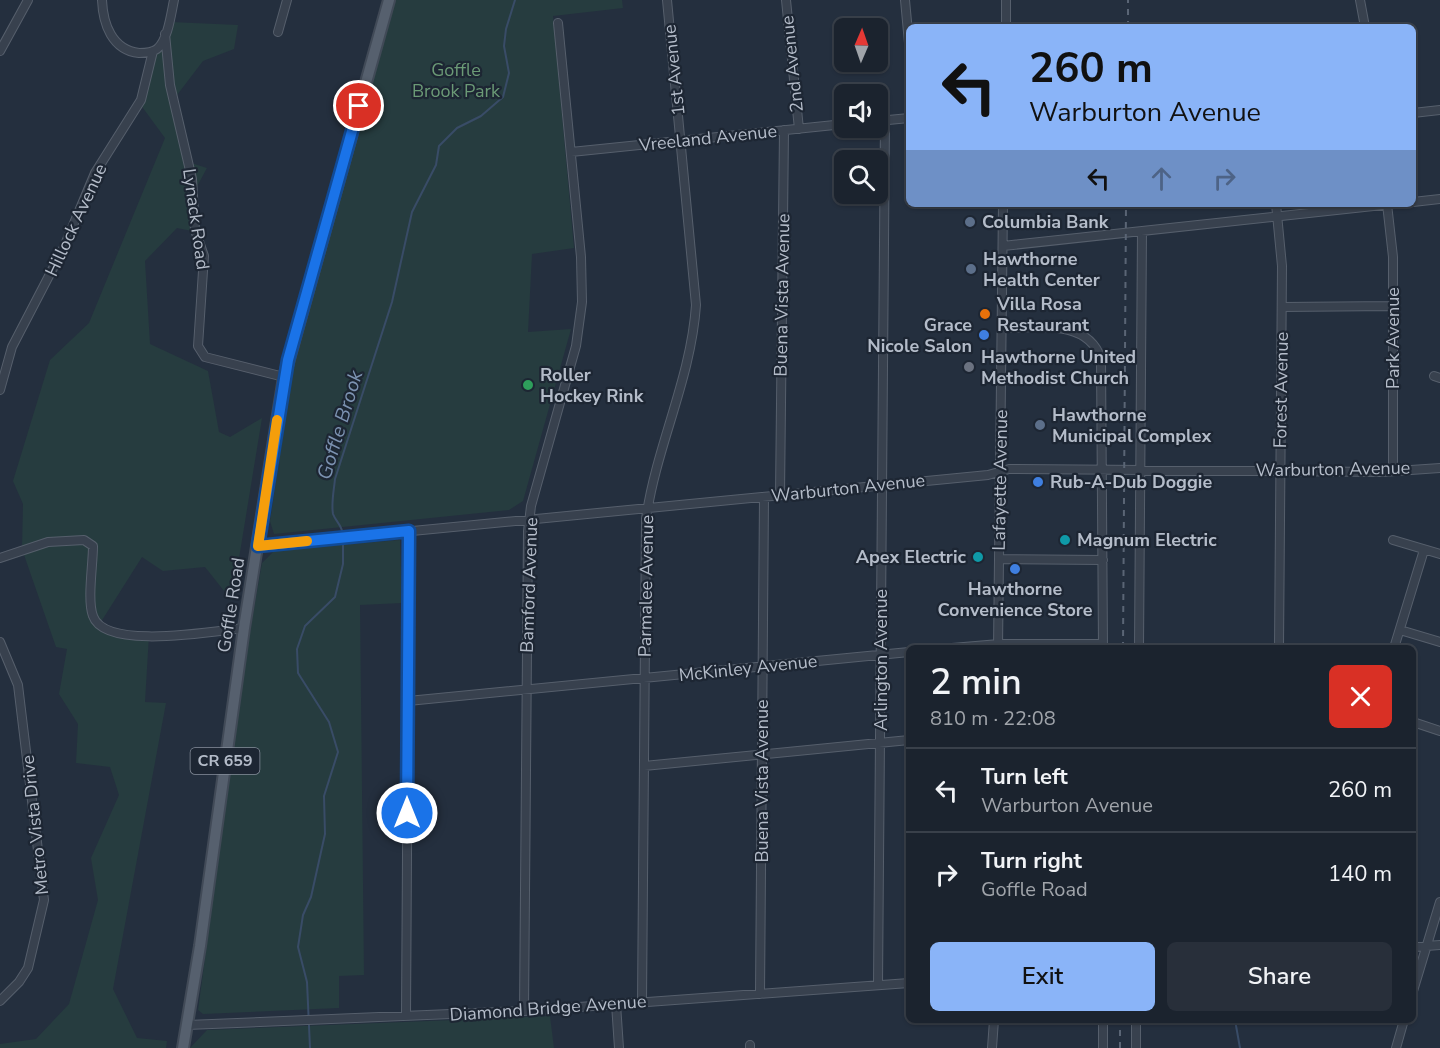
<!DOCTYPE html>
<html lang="en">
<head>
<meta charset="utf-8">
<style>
	:root { --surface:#1b232e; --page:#282f3a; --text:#f1f3f6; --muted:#a0a4aa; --line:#39404a; --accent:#8ab4f8 }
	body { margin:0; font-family:"Nunito Sans",sans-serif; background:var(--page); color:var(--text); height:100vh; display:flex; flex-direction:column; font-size:22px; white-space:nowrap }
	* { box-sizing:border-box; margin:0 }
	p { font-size:20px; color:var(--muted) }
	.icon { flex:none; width:33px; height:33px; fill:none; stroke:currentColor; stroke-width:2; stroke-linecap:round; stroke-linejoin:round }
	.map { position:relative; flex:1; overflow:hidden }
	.drawer { position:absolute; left:906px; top:645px; width:510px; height:378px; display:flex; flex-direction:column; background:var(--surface); border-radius:9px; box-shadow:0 2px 4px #0004,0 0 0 2px var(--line) }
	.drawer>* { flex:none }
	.hud { position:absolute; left:906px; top:24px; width:510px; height:183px; border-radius:9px; box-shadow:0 2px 4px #0004,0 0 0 2px var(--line); background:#8ab4f8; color:#111; overflow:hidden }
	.needle { width:39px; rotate:2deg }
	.tools { position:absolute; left:834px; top:18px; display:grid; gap:12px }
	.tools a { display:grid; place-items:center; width:54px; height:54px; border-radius:9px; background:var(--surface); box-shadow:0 2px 4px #0004,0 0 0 2px var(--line); font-size:30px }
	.pin { position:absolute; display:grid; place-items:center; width:51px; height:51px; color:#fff; margin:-26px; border:3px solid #fff; border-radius:50%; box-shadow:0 2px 6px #0007 }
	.me { position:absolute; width:66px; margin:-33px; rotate:0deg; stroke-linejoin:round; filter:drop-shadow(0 0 4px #0008) }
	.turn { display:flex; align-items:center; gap:21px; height:126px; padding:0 24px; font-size:27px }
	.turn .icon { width:78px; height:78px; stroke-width:2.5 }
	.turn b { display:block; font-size:42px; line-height:51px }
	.lanes { display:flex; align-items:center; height:57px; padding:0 24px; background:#0003; justify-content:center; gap:30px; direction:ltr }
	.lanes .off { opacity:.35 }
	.round { display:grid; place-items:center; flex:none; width:63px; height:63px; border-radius:9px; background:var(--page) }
	.summary { display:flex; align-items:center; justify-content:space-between; height:102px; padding:0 24px }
	h1 { font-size:36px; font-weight:600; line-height:45px }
	.button { display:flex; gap:12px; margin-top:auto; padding:12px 24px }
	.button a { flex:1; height:69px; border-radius:9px; background:var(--accent); color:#111; font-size:24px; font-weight:600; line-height:69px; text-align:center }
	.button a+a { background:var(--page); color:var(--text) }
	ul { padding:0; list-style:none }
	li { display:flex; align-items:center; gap:18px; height:84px; padding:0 24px; border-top:2px solid var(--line) }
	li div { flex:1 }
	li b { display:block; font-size:22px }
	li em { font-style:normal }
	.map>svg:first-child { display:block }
	.green { fill:#263c3f }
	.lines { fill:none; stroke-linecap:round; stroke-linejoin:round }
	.stream { stroke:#394c67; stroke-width:2 }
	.minor-casing { stroke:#565f6c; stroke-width:10 }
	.major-casing { stroke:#414a57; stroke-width:14 }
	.minor { stroke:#38414e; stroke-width:8 }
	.major { stroke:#56606e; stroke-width:10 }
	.rail { stroke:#5a6575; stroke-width:2; stroke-dasharray:6 6; stroke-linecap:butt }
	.route-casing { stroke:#114b97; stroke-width:15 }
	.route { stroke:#1a73e8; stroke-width:10 }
	.slow { stroke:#f59e0b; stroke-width:10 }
	.service-dot { fill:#5c6f8a; stroke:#1d2633; stroke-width:2 }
	.food-dot { fill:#e8710a; stroke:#1d2633; stroke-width:2 }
	.shop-dot { fill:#3f7fe0; stroke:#1d2633; stroke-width:2 }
	.worship-dot { fill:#6b7280; stroke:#1d2633; stroke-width:2 }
	.leisure-dot { fill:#2e9e5b; stroke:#1d2633; stroke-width:2 }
	.culture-dot { fill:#0f9aa8; stroke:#1d2633; stroke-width:2 }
	.labels { text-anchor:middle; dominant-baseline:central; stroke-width:4.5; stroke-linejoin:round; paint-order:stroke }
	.shield { fill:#1d2633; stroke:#878f9c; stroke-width:1.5 }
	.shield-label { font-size:16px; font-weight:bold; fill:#b4bcc9 }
	.street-label { font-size:18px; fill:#b4bcc9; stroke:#1d2633 }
	.park-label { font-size:18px; fill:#6b9a76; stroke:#1d2633 }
	.poi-label { font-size:18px; font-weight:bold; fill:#b4bcc9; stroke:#1d2633; text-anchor:start }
	.water-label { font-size:20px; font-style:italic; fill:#7c92b1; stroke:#1d2633 }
</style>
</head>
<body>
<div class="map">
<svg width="1440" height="1048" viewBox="0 0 1440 1048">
	<rect width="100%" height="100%" fill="#242f3e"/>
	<path class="green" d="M394 0H622L623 8 553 16 574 248 532 254 528 332 571 329 523 501 509 510 274 534 270 521 295 354Z
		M171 22 238 25 234 49 203 61 174 99 188 162 207 168 194 192 197 232 177 228 145 261 150 344 208 371 219 432 230 437 262 418 232 601 205 567 163 571 142 557 99 625 149 635 145 702 166 703 113 989 137 1038 167 1041 166 1048H0V1044L36 1039 69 1004 98 900 91 858 119 795 110 767 76 763 78 724 59 694 67 649 56 647 22 549 23 504 13 481 50 360 89 323 165 138 140 104 155 52Z
		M400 540 402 603 360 605 364 975 339 976V1008L203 1014 198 1010 246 654 262 563 275 550Z
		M550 1016 554 1048H190L207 1030Z"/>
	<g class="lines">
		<path class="stream" d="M343 535C342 525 336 522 333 514 331 503 334 490 335 479L392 302 412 212 436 165 439 146 457 128 481 116 503 97 509 73 504 46 506 29 515 0
			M1235 1020 1240 1048
			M310 1048 307 982 298 947 303 915 311 897 325 834 324 796 338 752 329 722 298 673 297 649 305 626 335 597 343 564V541"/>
		<defs>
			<path id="minor" d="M102 0C103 24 112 50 139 53 145 53 152 53 157 49 168 40 171 14 174 0
				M786 0 799 129
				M905 0 909 43
				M1360 0 1365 27
				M1006 27V0
				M278 32 287 0
				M165 34 170 85 192 179 195 230 204 256 198 346 205 357 284 377
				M0 51 28 0
				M1413 113 1440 110
				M878 121 909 118
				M571 152 844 124
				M1413 202 1440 199
				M1276 204 1282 266 1279 648
				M1387 204 1393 257V471
				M1003 246 1392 204
				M1282 307 1393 306
				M1002 328C1036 328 1088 318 1101 359L1103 648
				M1434 376 1440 378
				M0 390 12 347 64 247 95 173 141 100 153 51
				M780 495 784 130
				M1393 540 1440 554
				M258 546 988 475 1009 469 1382 472 1440 468
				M0 558 48 542 84 540 93 546C93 565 87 600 93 616 105 651 214 631 244 628
				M999 559 1103 560
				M1400 630 1440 642
				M0 642 18 685 44 900 28 968 19 982 0 1001
				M952 648 999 644H1103
				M998 648 1003 204
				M1139 648 1142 231
				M1394 648 1424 550
				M408 701 909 652
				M1413 722 1440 731
				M644 766 909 740
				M1413 947 1440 945
				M878 985 885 120
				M1413 991 1440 902
				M760 994 764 497
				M642 1002 646 519C656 447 691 379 696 305L667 0
				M616 1004 619 1048
				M524 1011 528 531 531 506 576 346 582 302 581 257 558 23
				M406 1016 409 531
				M187 1025 524 1011 909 983
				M750 1045V1048
				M992 1048 994 1020
				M1103 1048V1020
				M1136 1048V1020
				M1396 1048 1404 1020"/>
			<path id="major" d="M183 1048 200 946 244 628 284 377 389 0"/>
		</defs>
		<use href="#minor" class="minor-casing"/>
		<use href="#major" class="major-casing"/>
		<use href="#minor" class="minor"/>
		<use href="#major" class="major"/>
		<path class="rail" d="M1128 27V0
			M1123 648 1126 204
			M1120 1048V1020"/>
	</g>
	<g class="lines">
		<defs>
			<path id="route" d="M359 106 288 360 258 546 409 531 407 813"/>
		</defs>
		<use href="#route" class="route-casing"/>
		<use href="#route" class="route"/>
		<path class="slow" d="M277 420 258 546 307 541"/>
	</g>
	<g class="service-dot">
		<circle cx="970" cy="222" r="6"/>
		<circle cx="971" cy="269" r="6"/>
		<circle cx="1040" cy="425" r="6"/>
	</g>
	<circle class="food-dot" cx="985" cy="314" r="6"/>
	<g class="shop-dot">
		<circle cx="984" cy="335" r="6"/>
		<circle cx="1038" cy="482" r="6"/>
		<circle cx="1015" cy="569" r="6"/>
	</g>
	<circle class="worship-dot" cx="969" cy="367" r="6"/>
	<circle class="leisure-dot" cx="528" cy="385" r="6"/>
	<g class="culture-dot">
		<circle cx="1065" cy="540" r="6"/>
		<circle cx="978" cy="557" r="6"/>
	</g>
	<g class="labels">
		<rect class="shield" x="190.5" y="748" width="69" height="26" rx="4.5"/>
		<g class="shield-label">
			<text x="225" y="761">CR 659</text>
		</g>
		<g class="street-label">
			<text transform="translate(792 64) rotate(-96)">2nd Avenue</text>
			<text transform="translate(674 70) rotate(-96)">1st Avenue</text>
			<text transform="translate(708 138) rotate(-6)">Vreeland Avenue</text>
			<text transform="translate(196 219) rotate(82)">Lynack Road</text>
			<text transform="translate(76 220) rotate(-65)">Hillock Avenue</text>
			<text transform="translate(782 295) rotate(-89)">Buena Vista Avenue</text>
			<text transform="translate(1393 338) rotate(-90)">Park Avenue</text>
			<text transform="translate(1281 390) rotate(-89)">Forest Avenue</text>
			<text transform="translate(1333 469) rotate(-1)">Warburton Avenue</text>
			<text transform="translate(1000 480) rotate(-89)">Lafayette Avenue</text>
			<text transform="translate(848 488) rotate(-6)">Warburton Avenue</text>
			<text transform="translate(529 585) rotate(-88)">Bamford Avenue</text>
			<text transform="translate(646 586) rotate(-89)">Parmalee Avenue</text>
			<text transform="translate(231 605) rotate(-81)">Goffle Road</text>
			<text transform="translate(881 660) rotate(-90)">Arlington Avenue</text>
			<text transform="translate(748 668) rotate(-6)">McKinley Avenue</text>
			<text transform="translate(762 781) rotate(-90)">Buena Vista Avenue</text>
			<text transform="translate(35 825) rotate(-96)">Metro Vista Drive</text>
			<text transform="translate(548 1008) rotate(-4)">Diamond Bridge Avenue</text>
		</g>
		<g class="park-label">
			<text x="456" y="70">Goffle<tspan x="456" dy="21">Brook Park</tspan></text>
		</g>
		<g class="poi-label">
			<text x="982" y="222">Columbia Bank</text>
			<text x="983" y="259">Hawthorne<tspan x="983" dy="21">Health Center</tspan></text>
			<text x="997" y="304">Villa Rosa<tspan x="997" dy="21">Restaurant</tspan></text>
			<text x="972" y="325" text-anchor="end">Grace<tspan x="972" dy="21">Nicole Salon</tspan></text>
			<text x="981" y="357">Hawthorne United<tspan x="981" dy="21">Methodist Church</tspan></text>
			<text x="540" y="375">Roller<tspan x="540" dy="21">Hockey Rink</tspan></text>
			<text x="1052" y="415">Hawthorne<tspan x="1052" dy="21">Municipal Complex</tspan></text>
			<text x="1050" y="482">Rub-A-Dub Doggie</text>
			<text x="1077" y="540">Magnum Electric</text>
			<text x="966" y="557" text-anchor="end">Apex Electric</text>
			<text x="1015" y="589" text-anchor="middle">Hawthorne<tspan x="1015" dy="21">Convenience Store</tspan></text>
		</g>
		<g class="water-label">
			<text transform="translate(340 425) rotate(-73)">Goffle Brook</text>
		</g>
	</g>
</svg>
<div class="tools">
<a><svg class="needle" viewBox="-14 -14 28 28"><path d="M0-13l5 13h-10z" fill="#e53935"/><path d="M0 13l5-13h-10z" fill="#a0a4aa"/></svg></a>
<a><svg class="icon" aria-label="sound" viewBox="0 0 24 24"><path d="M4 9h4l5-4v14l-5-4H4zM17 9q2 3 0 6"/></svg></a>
<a><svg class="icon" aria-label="search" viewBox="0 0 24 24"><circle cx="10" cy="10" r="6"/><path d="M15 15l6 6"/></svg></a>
</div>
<div class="pin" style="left:359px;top:106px;background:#d93025"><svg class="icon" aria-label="arrive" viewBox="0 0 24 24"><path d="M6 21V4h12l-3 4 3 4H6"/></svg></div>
<svg class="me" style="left:407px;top:813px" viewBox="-20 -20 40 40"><circle r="17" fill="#1a73e8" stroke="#fff" stroke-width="3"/><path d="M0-11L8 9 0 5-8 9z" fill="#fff"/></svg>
<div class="hud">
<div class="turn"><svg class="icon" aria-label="left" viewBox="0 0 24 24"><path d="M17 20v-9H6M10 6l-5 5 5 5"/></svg><div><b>260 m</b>Warburton Avenue</div></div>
<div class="lanes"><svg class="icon" aria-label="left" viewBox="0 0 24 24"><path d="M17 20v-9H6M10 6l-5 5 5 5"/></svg><svg class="icon off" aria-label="ahead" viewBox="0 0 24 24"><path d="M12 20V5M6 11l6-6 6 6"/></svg><svg class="icon off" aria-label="right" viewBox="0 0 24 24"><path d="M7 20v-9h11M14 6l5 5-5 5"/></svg></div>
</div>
<section class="drawer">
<div class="summary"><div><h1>2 min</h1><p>810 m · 22:08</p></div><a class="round" style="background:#d93025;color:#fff"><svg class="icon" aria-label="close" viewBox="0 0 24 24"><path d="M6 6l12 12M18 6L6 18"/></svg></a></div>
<ul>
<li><svg class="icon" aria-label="left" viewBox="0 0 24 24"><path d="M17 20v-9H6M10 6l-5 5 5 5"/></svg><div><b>Turn left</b><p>Warburton Avenue</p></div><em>260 m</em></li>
<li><svg class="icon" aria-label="right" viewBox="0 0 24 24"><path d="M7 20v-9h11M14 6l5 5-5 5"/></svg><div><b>Turn right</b><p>Goffle Road</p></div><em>140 m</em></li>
</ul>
<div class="button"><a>Exit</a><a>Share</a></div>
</section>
</div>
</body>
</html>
